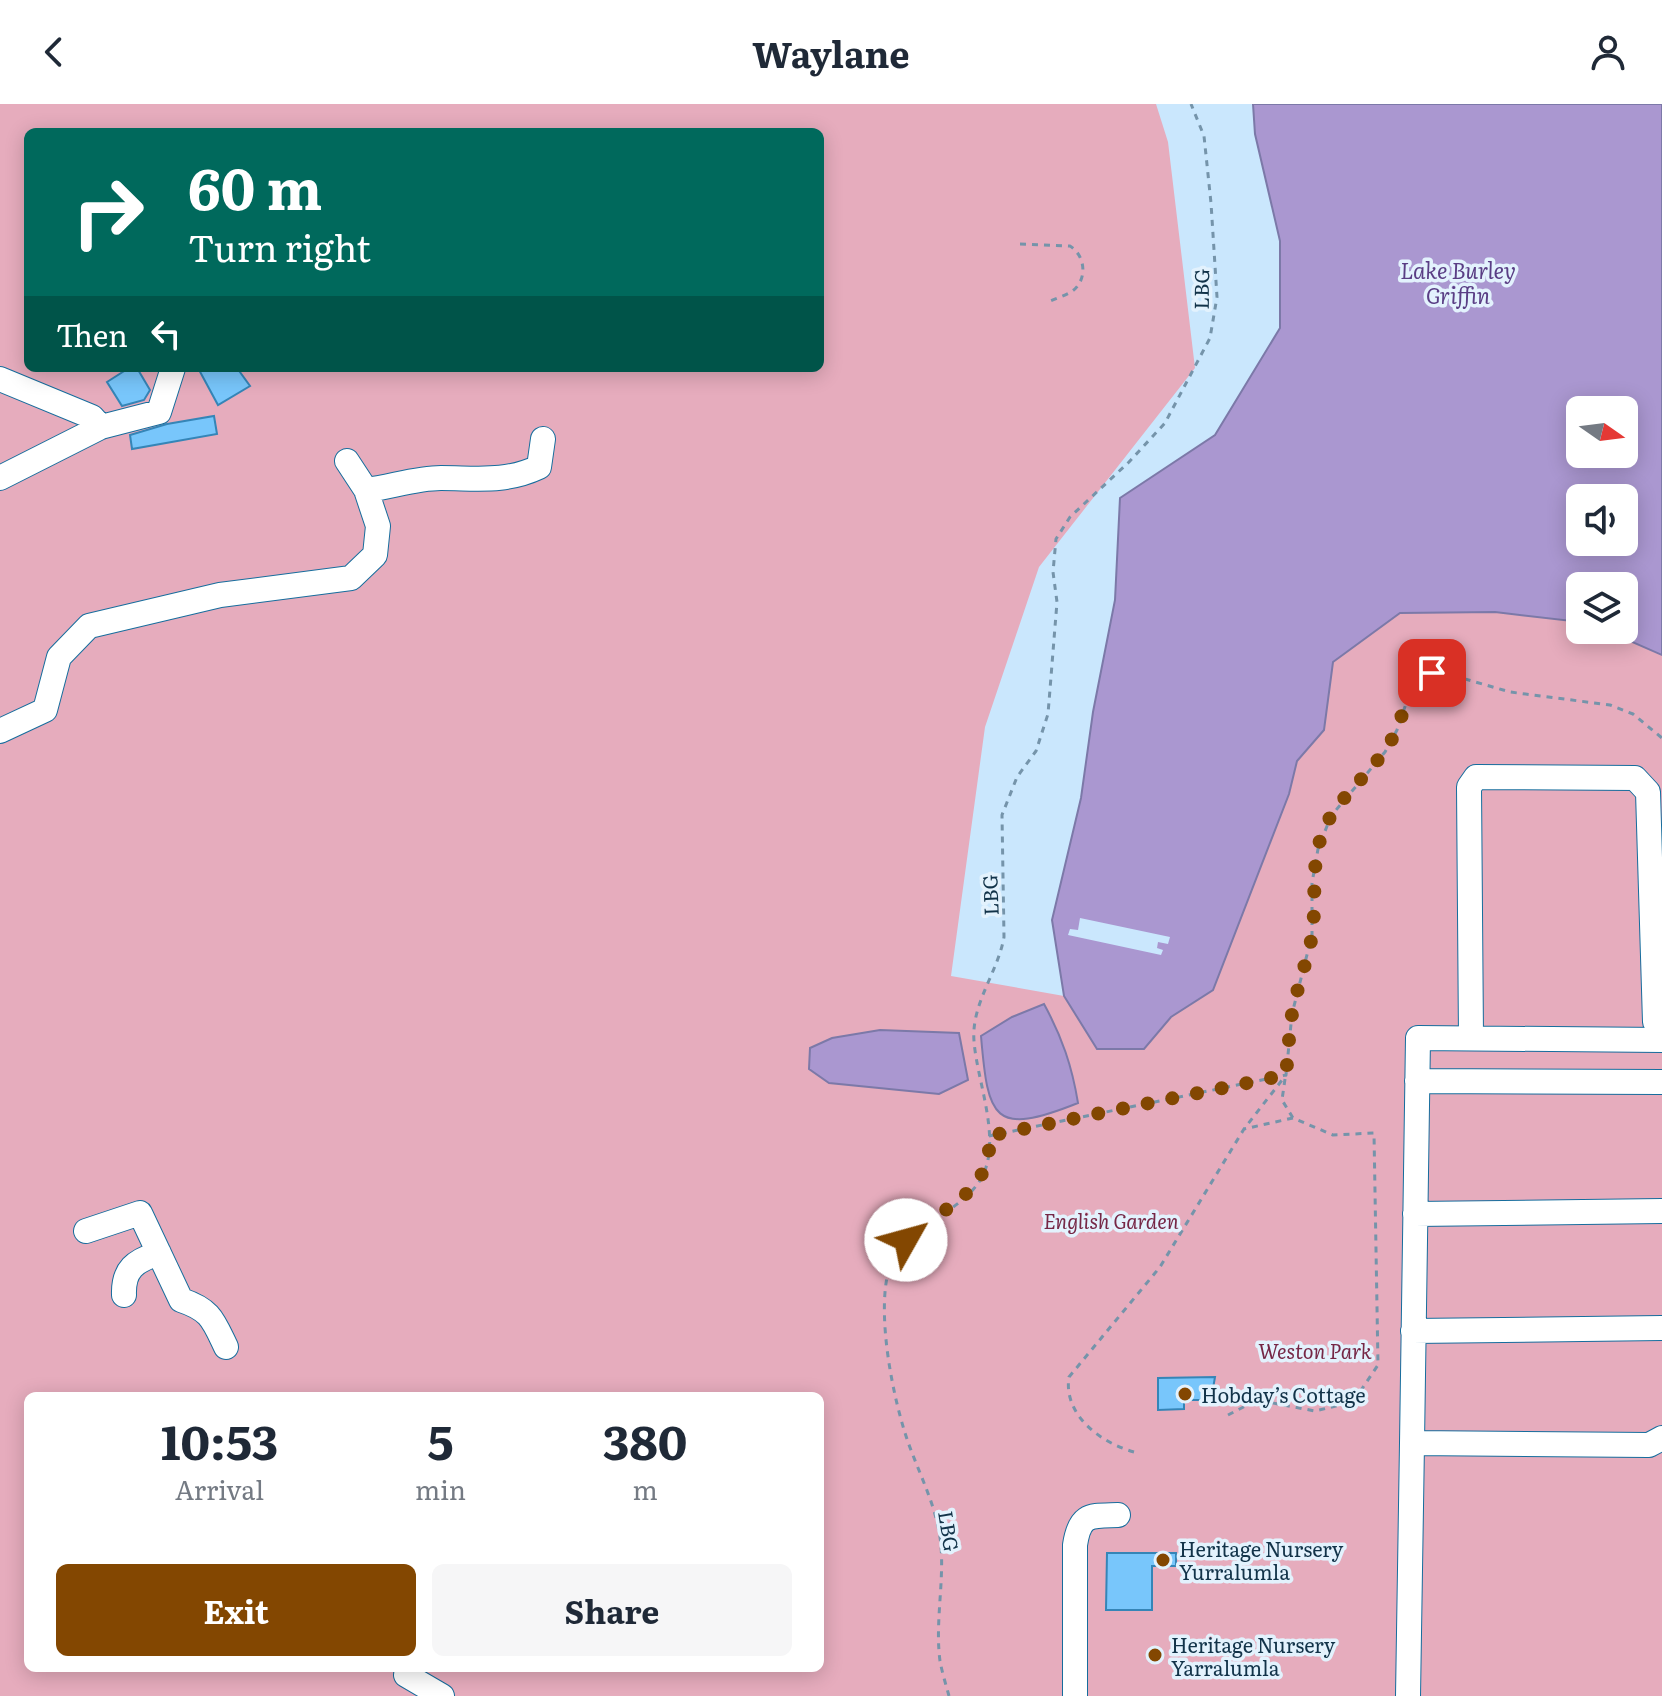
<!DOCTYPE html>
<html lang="en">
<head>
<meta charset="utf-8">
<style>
	:root { --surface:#fff; --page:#f6f6f7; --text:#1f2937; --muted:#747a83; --accent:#834701 }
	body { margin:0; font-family:Literata,serif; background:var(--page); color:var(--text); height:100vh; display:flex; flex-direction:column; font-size:30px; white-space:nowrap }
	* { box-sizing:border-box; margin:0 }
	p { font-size:26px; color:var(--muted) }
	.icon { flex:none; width:44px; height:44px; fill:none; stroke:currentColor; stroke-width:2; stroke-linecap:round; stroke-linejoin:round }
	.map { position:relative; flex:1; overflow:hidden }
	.drawer { position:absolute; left:24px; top:1288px; width:800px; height:280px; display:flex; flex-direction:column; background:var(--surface); border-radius:12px; box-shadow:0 4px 20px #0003 }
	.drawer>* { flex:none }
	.top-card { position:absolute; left:24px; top:24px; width:800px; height:244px; border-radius:12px; box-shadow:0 4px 20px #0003; background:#00695c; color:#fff; overflow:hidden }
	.needle { width:52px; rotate:104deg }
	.fabs { position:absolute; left:1566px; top:292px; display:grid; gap:16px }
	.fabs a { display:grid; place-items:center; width:72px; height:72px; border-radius:12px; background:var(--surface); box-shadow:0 4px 20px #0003; font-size:40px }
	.pin { position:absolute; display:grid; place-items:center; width:68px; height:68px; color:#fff; margin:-34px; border-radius:16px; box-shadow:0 4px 12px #0006 }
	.me { position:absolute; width:88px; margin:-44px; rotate:52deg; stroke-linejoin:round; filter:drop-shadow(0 0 6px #0008) }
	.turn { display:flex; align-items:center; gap:28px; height:168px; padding:0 32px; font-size:36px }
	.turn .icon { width:104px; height:104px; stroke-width:2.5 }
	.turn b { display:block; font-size:56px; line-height:68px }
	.then { display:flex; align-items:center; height:76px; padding:0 32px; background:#0003; gap:16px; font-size:30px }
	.eta { display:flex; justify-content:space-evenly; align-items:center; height:136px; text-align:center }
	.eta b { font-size:48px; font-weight:700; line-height:56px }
	.primary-button { display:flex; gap:16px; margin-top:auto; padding:16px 32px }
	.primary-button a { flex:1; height:92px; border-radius:12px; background:var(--accent); color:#fff; font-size:32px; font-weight:700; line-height:92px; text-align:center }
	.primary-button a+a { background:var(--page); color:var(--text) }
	header { display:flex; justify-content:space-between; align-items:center; height:104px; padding:0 32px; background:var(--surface); font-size:36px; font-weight:700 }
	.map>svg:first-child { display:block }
	.green { fill:#e6acbd; fill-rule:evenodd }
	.water { fill:#aa97d0; stroke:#7c79a8; stroke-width:2; fill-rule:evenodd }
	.pier { fill:#cae7fd }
	.building { fill:#78c6fb; stroke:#3585b7; stroke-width:2 }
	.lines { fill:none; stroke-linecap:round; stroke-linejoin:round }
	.minor-casing { stroke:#166d9d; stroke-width:26 }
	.path { stroke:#7594aa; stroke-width:3; stroke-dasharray:6 6; stroke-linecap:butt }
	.minor { stroke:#fff; stroke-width:24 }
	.route { stroke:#834701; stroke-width:14; stroke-dasharray:0 25.2 }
	.poi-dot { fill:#834701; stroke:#e3f2fd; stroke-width:3 }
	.labels { text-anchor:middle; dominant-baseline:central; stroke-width:7; stroke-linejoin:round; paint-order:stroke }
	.street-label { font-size:20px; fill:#123349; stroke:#e3f2fd }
	.park-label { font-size:20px; font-style:italic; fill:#762746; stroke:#e3f2fd }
	.poi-label { font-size:20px; fill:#123349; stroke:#e3f2fd; text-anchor:start }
	.water-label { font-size:22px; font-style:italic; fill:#5a3e85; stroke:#e3f2fd }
</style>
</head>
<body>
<header><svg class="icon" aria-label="back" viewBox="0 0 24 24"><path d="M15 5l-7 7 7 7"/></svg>Waylane<svg class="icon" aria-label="person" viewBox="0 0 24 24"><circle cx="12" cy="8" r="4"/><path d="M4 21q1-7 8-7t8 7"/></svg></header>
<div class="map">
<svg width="1662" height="1592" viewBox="0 0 1662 1592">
	<rect width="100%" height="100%" fill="#cae7fd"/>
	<path class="green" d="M0 0H1156L1168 38 1195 264 1039 463 985 623 951 872 1064 892 1097 944 1144 945 1171 913 1213 886 1289 690 1297 657 1324 626 1333 558 1400 509 1495 508 1580 518V526H1605L1662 551V1592H0ZM28 28H820V264H28ZM28 1292H820V1564H28Z"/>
	<path class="water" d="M1253 0H1662V551L1605 526H1624V482H1580V518L1495 508 1400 509 1333 558 1324 626 1297 657 1289 690 1213 886 1171 913 1144 945H1097L1064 892 1052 816 1081 694 1093 608 1115 496 1120 394 1215 331 1280 224V137L1255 30ZM1580 306H1624V350H1580ZM1580 394H1624V438H1580Z
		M1044 900C1062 933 1072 962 1078 999 993 1033 988 1015 981 932L1012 913Z
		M880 926 959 929 968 976 939 990 829 979 809 965 810 944 832 934Z"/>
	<path class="pier" d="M1080 814 1170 833 1168 840 1158 838 1157 844 1163 846 1161 851 1068 831 1070 825 1078 826Z"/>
	<path class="building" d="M129 264H137L150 286 144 296 122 302 107 278Z
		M198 264H237L250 282 218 301Z
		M214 312 217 330 132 345 130 331 167 320Z
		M1215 1273 1211 1296H1184V1305L1158 1306V1274Z
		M1107 1449H1176V1462H1152V1506H1106Z"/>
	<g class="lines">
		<defs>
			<path id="minor" d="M0 275 92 313 101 323
				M347 357 366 386C391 383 416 374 441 374 477 374 505 379 539 363L543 335
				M0 374 101 323 159 308 173 264
				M0 627 45 606 59 553 89 522 220 491 351 474 375 451 378 422 366 386
				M1471 934 1469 683 1476 673 1635 674 1648 688 1655 918 1662 926
				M1662 936 1418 934 1412 1339 1649 1341 1662 1334
				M1417 977 1662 978
				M1415 1110 1662 1107
				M86 1127 140 1109 181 1196C211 1206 213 1216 226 1243
				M124 1191C123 1165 135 1157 159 1149
				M1413 1227 1662 1224
				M406 1571 442 1592
				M1075 1592V1441C1080 1409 1090 1412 1118 1411
				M1408 1592 1412 1339"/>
		</defs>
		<use href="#minor" class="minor-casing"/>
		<path class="path" d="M1020 140 1070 142C1086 152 1088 177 1071 188 1064 192 1054 195 1046 199
			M1285 975 1282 996 1293 1014
			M989 1032 1286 971 1292 910 1312 831V779L1318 745 1331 712 1385 648 1397 626 1410 588 1419 576 1441 568 1510 588 1610 601 1633 610 1662 634
			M1228 1311 1257 1296 1315 1307 1353 1298 1378 1261 1374 1029 1333 1031 1293 1014 1244 1025
			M1134 1348C1101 1339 1063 1311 1069 1273L1160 1163 1244 1025 1286 971
			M949 1592C946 1581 942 1568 940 1557 935 1519 944 1480 941 1442 938 1405 920 1372 908 1338 893 1295 876 1210 889 1165 904 1118 960 1113 982 1073 1002 1035 977 978 974 937 971 900 998 868 1004 833L1002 711 1017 673 1036 647 1048 610 1057 498 1053 468 1056 435 1070 413 1129 358 1165 319 1210 234 1217 193 1211 99 1204 32 1191 0"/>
		<use href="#minor" class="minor"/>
	</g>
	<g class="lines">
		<path class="route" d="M906 1136C941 1103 994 1089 989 1032L1286 971C1288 950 1289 930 1292 910 1297 883 1307 858 1312 832 1318 791 1307 750 1331 712 1349 684 1376 664 1392 635 1405 613 1405 579 1432 569"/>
	</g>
	<g class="poi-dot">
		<circle cx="1185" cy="1290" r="8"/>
		<circle cx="1163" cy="1456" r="8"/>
		<circle cx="1155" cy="1551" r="8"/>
	</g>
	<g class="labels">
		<g class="street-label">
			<text transform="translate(1200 185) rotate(-89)">LBG</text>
			<text transform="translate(989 791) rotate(-92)">LBG</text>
			<text transform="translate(950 1427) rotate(81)">LBG</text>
		</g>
		<g class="park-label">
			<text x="1111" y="1116">English Garden</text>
			<text x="1315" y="1246">Weston Park</text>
		</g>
		<g class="poi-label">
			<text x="1201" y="1290">Hobday’s Cottage</text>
			<text x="1179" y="1444">Heritage Nursery<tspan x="1179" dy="23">Yurralumla</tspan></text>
			<text x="1171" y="1540">Heritage Nursery<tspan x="1171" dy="23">Yarralumla</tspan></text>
		</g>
		<g class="water-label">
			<text x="1458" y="165">Lake Burley<tspan x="1458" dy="25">Griffin</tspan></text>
		</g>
	</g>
</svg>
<div class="fabs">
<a><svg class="needle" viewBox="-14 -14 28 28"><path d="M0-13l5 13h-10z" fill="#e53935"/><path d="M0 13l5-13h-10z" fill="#747a83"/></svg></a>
<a><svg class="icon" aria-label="sound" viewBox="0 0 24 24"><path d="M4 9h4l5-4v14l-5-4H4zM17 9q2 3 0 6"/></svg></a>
<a><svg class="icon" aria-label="layers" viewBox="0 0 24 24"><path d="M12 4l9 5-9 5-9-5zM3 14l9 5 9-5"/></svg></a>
</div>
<div class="pin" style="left:1432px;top:569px;background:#d93025"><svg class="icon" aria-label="arrive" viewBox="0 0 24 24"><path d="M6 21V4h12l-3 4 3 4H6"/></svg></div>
<svg class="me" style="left:906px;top:1136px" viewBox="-20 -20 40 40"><circle r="19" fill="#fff"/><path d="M0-13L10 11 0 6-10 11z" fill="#834701"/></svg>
<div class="top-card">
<div class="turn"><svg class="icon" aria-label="right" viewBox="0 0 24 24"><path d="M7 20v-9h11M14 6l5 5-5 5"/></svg><div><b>60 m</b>Turn right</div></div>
<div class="then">Then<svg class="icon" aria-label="left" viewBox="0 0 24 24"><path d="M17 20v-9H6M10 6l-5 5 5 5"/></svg></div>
</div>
<section class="drawer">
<div class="eta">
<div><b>10:53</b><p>Arrival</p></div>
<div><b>5</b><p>min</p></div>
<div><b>380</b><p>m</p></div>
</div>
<div class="primary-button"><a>Exit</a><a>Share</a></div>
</section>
</div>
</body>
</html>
